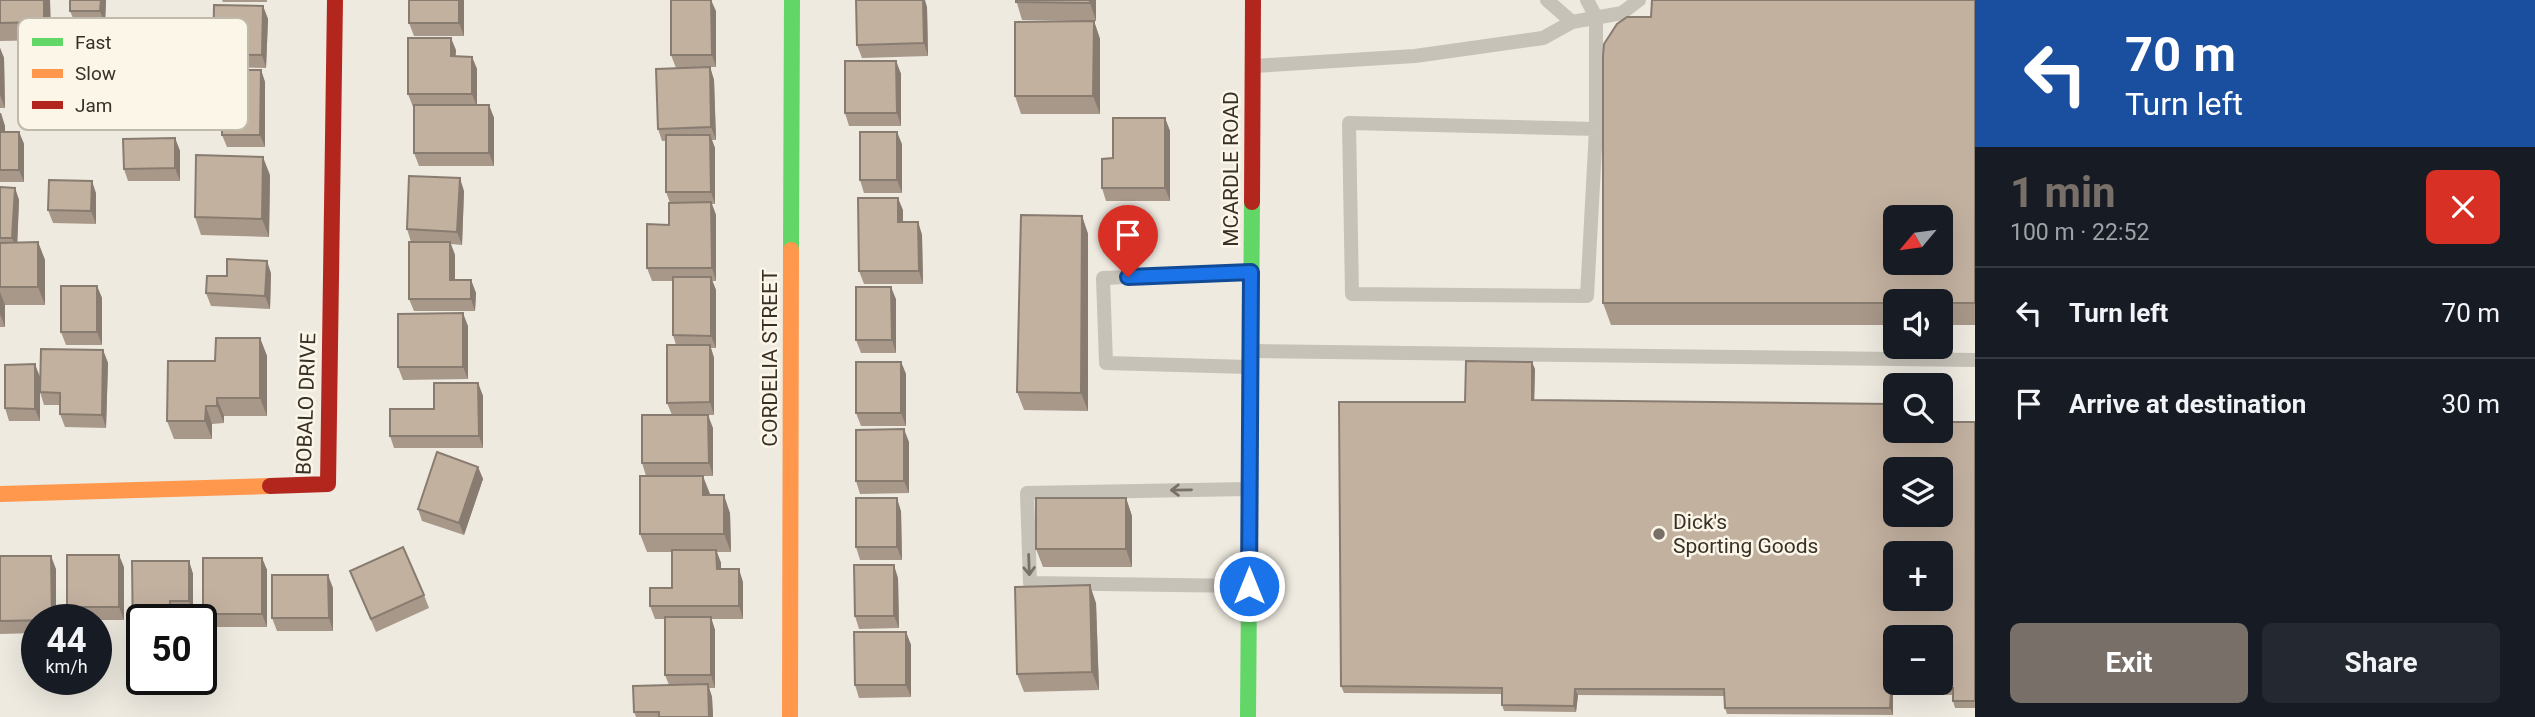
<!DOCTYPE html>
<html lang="en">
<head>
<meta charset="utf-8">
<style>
	:root { --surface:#171b24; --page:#242831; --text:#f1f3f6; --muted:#9ea1a6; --line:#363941; --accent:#787068 }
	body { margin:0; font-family:Roboto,sans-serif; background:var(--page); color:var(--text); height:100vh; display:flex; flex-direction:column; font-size:26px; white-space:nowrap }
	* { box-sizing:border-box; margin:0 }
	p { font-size:23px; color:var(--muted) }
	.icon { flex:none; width:38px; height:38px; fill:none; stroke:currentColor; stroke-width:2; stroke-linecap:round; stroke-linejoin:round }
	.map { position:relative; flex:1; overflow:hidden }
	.panel { display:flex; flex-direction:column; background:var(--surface); width:560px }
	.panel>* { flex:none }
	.guide { background:#1a4fa0; color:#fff; overflow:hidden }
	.needle { width:46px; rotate:241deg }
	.fabs { position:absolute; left:1883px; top:205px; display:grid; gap:14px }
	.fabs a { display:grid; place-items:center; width:70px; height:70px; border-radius:10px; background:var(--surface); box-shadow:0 7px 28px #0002; font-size:35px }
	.speed { position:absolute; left:21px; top:604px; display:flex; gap:14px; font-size:35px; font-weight:700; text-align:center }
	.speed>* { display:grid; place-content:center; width:91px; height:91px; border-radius:50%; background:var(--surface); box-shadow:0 7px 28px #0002; line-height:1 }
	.speed small { font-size:18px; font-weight:400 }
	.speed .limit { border:4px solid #111; border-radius:10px; background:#fff; color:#111 }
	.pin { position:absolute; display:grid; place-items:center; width:60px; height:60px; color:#fff; margin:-72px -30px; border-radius:50% 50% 50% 0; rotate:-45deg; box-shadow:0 0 7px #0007 }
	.pin .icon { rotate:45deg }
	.me { position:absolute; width:77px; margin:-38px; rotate:0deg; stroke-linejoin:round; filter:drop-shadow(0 0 5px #0008) }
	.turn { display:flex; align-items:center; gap:24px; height:147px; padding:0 35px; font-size:32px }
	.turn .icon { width:91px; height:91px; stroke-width:2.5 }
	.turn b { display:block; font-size:49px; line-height:60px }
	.round { display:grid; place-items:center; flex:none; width:74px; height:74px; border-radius:10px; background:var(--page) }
	.overview { display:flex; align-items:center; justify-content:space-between; height:119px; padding:0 35px }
	h1 { font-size:42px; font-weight:700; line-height:52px; color:var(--accent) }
	.button { display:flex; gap:14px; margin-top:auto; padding:14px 35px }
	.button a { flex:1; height:80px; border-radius:10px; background:var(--accent); color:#fff; font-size:28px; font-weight:700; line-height:80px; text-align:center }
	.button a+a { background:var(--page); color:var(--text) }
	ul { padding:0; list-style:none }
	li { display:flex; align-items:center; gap:21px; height:91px; padding:0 35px; border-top:2px solid var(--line) }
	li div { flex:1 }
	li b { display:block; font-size:26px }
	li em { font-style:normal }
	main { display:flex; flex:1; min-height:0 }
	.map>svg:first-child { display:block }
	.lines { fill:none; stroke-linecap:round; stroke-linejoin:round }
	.lane { stroke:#c7c2b8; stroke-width:14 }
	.fast { stroke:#63d668; stroke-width:16 }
	.slow { stroke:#ff974d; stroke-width:16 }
	.jam { stroke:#b3261e; stroke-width:16 }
	.wall { fill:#a8988a }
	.shaded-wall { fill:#887c70 }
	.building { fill:#c3b1a0; stroke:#887c70; stroke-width:2; fill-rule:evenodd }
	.oneway { stroke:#787168 }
	.route-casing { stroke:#114b97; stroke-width:18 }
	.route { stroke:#1a73e8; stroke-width:12 }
	.poi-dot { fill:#787068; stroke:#fbf6e7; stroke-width:2.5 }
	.labels { text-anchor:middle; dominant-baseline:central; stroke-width:5; stroke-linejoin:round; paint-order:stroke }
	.street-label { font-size:21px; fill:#382f27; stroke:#fbf6e7 }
	.poi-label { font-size:21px; fill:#382f27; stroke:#fbf6e7; text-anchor:start }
	.key { fill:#fbf6e7; stroke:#c0baad; stroke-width:2 }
	.key-label { font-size:19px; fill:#382f27 }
</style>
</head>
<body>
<main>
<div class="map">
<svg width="1975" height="717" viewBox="0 0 1975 717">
	<rect width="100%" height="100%" fill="#eeeae0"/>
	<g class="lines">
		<path class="lane" d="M1547 0 1572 22
			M1587 0 1596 17V129L1587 296 1352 294 1349 123 1596 129
			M1254 66 1415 56 1543 38 1572 22 1622 13 1639 0
			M1252 351 1975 360
			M1249 367 1106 363 1103 278 1249 272
			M1247 586 1030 583 1027 493 1248 489"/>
		<path class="fast" d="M791 250 792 0
			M1248 717 1252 202"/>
		<path class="slow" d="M0 494 270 486
			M790 717 791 250"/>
		<path class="jam" d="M1252 202 1253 0
			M270 486 328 484 335 0"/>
	</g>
	<path class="wall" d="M0 0H50L51 40 0 41Z
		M106 0 105 24 75 23 70 11Z
		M222 0H267V2H223Z
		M464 0V36H414L409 23Z
		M1016 0H1096V21H1094L1100 39V114H1021L1015 96 1082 21 1022 20Z
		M1975 0V325H1941V301H1895V325H1611L1603 303 1651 17Z
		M263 6 268 19 266 68 218 67 213 54Z
		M927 7 928 56 862 58 857 45Z
		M716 11V67H710L714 80 716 140H712L715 148V204H712L716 215V281H712L716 290V348H711L714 358V415H699L713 428V476H646L642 463 672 415 667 403 676 345 673 335V281H652L647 268 669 225 670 203 666 192V141H662L658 129 707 68H676L671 55Z
		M0 48 4 58 5 108H0Z
		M456 50 455 56 472 57 477 69V105H489L494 118V166H419L414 153V107H413L408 94Z
		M896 61 901 74V126H849L845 113Z
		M261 70 265 82V147H227L222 135V104H208L203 91Z
		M0 113 5 126V132H19L24 144V182H0Z
		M1165 118 1170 131V201H1106L1102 188 1113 158Z
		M175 138 180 151V181H128L124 169Z
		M902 144V193H864L860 180Z
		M270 175 269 237 201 235 195 217Z
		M0 187 15 188 19 200 17 243 38 242 45 260V305H5V327H0Z
		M464 191 462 245 451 244 455 255V280H471L476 293 475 311H414L409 299 411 242 407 229Z
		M96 193V224L53 223 48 210Z
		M903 210V222H918L922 235 923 284H864L859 271Z
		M1082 216 1088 234V411L1024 410 1017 392Z
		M271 273 270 309 211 306 206 293 227 276Z
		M97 286 102 298V345H66L61 332Z
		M896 299V353H861L856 340Z
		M468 326V379L403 380 398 367Z
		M260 338 267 356V416H224V423L212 424V439H174L167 421 215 361Z
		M103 350 108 363 106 428 65 427 60 414V405H44L40 392V421H9L5 408 40 377Z
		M901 362 906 374V426H861L856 413Z
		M1535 369 1534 400 1895 411V430L1975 422V708H1955L1953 701V695H1893V715L1727 714 1725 708 1724 696 1578 695 1576 712 1504 711 1502 705V694L1344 693 1341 686Z
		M478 383 483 396V448H394L390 436Z
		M909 442V493L860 494 856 481Z
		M478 467 483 479 464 535 422 521 418 509Z
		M710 494V495L730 513 731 552H717L721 563V569L743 582V619H711L715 630V688H709L712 697 713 717H636L634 712 669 685 665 675V619H655L650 606 672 588V552H647L640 534Z
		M1126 498 1132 516V567H1043L1036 549Z
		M901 511 902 560H860L856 547Z
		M0 556 56 569 37 620V633L0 634Z
		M262 558 267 570V627H208L203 614Z
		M132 561H189L193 574V614L175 613V620H142V653H137L133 641Z
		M124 567V620H71L67 607Z
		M350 571 424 595 429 608 376 632Z
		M898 578 899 628 859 629 855 616Z
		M333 588V631H277L272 618Z
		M1096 603 1099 690 1024 692 1017 674Z
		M906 632 911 645V697L859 698 855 685Z"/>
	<path class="shaded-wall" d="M44 0H50L51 40 44 22Z
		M101 0H106L105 24 100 11Z
		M459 0H464V36L459 23Z
		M711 0 716 11V67L712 55Z
		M923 0H925L927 7 928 56 924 43Z
		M1090 0H1096V21L1090 3Z
		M263 6 268 19 266 68 262 55Z
		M1094 21 1100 39V114L1093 96Z
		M451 38 456 50 455 69 451 56Z
		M0 48 4 58 5 108 0 95Z
		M472 57 477 69V107L472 94Z
		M896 61 901 74V126L897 113Z
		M710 67 714 80 716 140 711 127Z
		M261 70 265 82V147L260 135Z
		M489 105 494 118V166L489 153Z
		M1 113 5 126V145L1 132Z
		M1165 118 1170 131V201L1165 188Z
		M19 132 24 144V182L19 170Z
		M897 132 902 144V193L897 180Z
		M710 135 715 148V204L711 192Z
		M175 138 180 151V181L175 168Z
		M263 157 270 175 269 237 262 219Z
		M460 178 464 191 462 245 457 232Z
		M92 181 96 193V224L91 211Z
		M15 188 19 200 17 251 12 238Z
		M898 198 903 210V235L898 222Z
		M711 202 716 215V281L712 268Z
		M1082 216 1088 234V411L1081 393Z
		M918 222 922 235 923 284 919 271Z
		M38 242 45 260V305L38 287Z
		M450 242 455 255V293L450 280Z
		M267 261 271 273 270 309 265 296Z
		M711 277 716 290V348L711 336Z
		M471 280 476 293 475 311 471 299Z
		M97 286 102 298V345L97 332Z
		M891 287 896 299V353L892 340Z
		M0 292 5 305V327L0 314Z
		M463 313 468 326V379L463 367Z
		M260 338 267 356V416L260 398Z
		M710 345 714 358V415L710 402Z
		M103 350 108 363 106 428 102 415Z
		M901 362 906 374V426L901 413Z
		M1532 362 1535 369 1534 407 1532 400Z
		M35 364 40 377V421L35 409Z
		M478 383 483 396V448L479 436Z
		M217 398 224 416V423L217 406Z
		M1893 404 1895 411V428L1893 422Z
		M206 406 212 424V439L205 421Z
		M708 415 713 428V476L709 463Z
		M904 429 909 442V493L904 481Z
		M478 467 483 479 464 535 459 523Z
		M703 476 710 494 709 513 703 495Z
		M724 495 730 513 731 552 724 534Z
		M897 498 901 511 902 560 897 547Z
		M1126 498 1132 516V567L1126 549Z
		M716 550 721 563V581L717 569Z
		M119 555 124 567V620L119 607Z
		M51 556 56 569V620H52Z
		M262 558 267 570V627L262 614Z
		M189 561 193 574V614L189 601Z
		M894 565 898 578 899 628 894 616Z
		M739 569 743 582V619L739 606Z
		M328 575 333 588V631L329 618Z
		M1090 585 1096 603 1099 690 1092 672Z
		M170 601 175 613V620H170Z
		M711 617 715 630V688L711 675Z
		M906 632 911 645V697L906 685Z
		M708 684 712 697 713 717H709Z
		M1575 689 1578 695 1576 712 1574 706Z
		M1891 689 1893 695V715L1890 708Z"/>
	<path class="building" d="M0 0H44V22L0 23Z
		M70 0H101L100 11H70Z
		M409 0H459V23H409Z
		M671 0H711L712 55H671Z
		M856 0H923L924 43 857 45Z
		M1016 0H1090V3L1016 2Z
		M1652 0H1975V303H1941V301H1895V303H1603V56L1604 44 1617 24 1627 17H1651ZM1895 217H1941V262H1895Z
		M214 5 263 6 262 55 213 54Z
		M1094 21 1093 96H1015V22Z
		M408 38H451V56L472 57V94H408Z
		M845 61H896L897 113H845Z
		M710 67 711 127 658 129 656 69Z
		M203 70H261L260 135H222V91H203Z
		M414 105H489V153H414Z
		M0 113 1 132H19V170H0Z
		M1113 118H1165V188H1102V159L1113 158Z
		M860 132H897V180H860Z
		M666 135H710L711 192H666Z
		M175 138V168L124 169 123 139Z
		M196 155 263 157 262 219 195 217Z
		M409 176 460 178 457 232 407 229Z
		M49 180 92 181 91 211 48 210Z
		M0 187 15 188 12 238H0Z
		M858 198H898V222H918L919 271H859Z
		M711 202 712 268H647V224L669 225V203Z
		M1021 215 1082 216 1081 393 1017 392Z
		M38 242V287H0V243Z
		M409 242H450V280H471V299H409Z
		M227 259 267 261 265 296 206 293 207 276H227Z
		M673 277H711V336L673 335Z
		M61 286H97V332H61Z
		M856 287H891L892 340H856Z
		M463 313V367H398V314Z
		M216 338H260V398H217V406H206L205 421H167L168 361H215Z
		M667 345H710V402L667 403Z
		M41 349 103 350 102 415 60 414V393L40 392Z
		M1466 361 1532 362V400L1893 404V422H1895V430H1941V422H1975V701H1953V688L1891 689 1890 708H1725L1724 689H1575L1574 706 1502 705V688L1341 686 1339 402H1465ZM1895 469H1941V514H1895ZM1895 553H1941V598H1895ZM1895 637H1941V682H1895Z
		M856 362H901V413H856Z
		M35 364V409L5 408V365Z
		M434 383H478L479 436H390V409H434Z
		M642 415H708L709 463H642Z
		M904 429V481H856V430Z
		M437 452 478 467 459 523 418 509Z
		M640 476H703V495H724V534H640Z
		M856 498H897V547H856Z
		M1036 498H1126V549H1036Z
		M403 547 424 595 371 619 350 571Z
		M672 550H716L717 569H739V606H650V588H672Z
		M67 555H119V607H67Z
		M0 556H51L52 620 0 621Z
		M203 558H262V614H203Z
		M132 561H189V601H170V620H142V641H133Z
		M854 565H894V616H855Z
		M272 575H328L329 618H272Z
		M1090 585 1092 672 1017 674 1015 587Z
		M665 617H711V675H665Z
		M854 632H906V685H855Z
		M708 684 709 717H659V712H634L633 686Z"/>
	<defs><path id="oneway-shaft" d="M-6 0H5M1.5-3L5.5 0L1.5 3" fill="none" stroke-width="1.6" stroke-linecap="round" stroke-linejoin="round" transform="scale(1.75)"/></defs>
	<g class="oneway">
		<use href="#oneway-shaft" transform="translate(1181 490) rotate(179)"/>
		<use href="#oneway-shaft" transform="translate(1029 565) rotate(88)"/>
	</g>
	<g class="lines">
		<defs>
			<path id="route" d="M1128 277 1251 272 1249 586"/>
		</defs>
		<use href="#route" class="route-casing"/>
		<use href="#route" class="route"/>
	</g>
	<circle class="poi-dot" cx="1659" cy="534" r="7"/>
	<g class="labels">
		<g class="street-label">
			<text transform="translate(1231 169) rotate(-90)">MCARDLE ROAD</text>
			<text transform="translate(770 358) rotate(-90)">CORDELIA STREET</text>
			<text transform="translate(306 404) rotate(-88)">BOBALO DRIVE</text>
		</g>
		<g class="poi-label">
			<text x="1673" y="522">Dick's<tspan x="1673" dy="24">Sporting Goods</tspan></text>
		</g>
	</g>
	<rect x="18" y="18" width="230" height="112" rx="10" class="key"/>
	<rect x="32" y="38" width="31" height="8" fill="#63d668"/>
	<rect x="32" y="69" width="31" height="9" fill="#ff974d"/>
	<rect x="32" y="101" width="31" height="8" fill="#b3261e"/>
	<g class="key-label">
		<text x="75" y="49">Fast</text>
		<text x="75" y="80">Slow</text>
		<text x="75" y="112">Jam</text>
	</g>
</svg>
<div class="fabs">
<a><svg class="needle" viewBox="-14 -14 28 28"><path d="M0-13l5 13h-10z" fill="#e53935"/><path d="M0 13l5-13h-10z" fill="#9ea1a6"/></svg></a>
<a><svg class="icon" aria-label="sound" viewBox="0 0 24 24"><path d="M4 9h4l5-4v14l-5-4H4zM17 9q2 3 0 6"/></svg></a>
<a><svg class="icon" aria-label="search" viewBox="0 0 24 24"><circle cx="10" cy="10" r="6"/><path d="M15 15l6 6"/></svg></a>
<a><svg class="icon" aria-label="layers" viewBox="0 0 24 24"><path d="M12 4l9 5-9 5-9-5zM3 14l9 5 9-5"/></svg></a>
<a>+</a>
<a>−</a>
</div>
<div class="speed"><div>44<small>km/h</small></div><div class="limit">50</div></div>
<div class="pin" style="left:1128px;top:277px;background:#d93025"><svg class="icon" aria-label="arrive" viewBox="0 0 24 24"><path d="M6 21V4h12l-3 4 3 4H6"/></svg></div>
<svg class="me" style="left:1249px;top:586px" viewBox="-20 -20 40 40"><circle r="17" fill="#1a73e8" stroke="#fff" stroke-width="3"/><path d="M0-11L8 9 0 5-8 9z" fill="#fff"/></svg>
</div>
<section class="panel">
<div class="guide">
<div class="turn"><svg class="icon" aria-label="left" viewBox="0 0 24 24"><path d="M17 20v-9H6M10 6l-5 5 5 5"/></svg><div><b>70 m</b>Turn left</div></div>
</div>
<div class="overview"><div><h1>1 min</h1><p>100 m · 22:52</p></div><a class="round" style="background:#d93025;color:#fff"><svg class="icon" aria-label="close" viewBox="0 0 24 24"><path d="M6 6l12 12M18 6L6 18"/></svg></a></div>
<ul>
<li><svg class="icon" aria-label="left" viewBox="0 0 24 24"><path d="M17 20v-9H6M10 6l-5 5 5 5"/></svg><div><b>Turn left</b></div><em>70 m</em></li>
<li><svg class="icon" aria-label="arrive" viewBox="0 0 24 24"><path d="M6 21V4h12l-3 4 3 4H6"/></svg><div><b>Arrive at destination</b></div><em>30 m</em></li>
</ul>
<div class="button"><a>Exit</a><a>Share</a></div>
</section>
</main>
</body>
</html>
